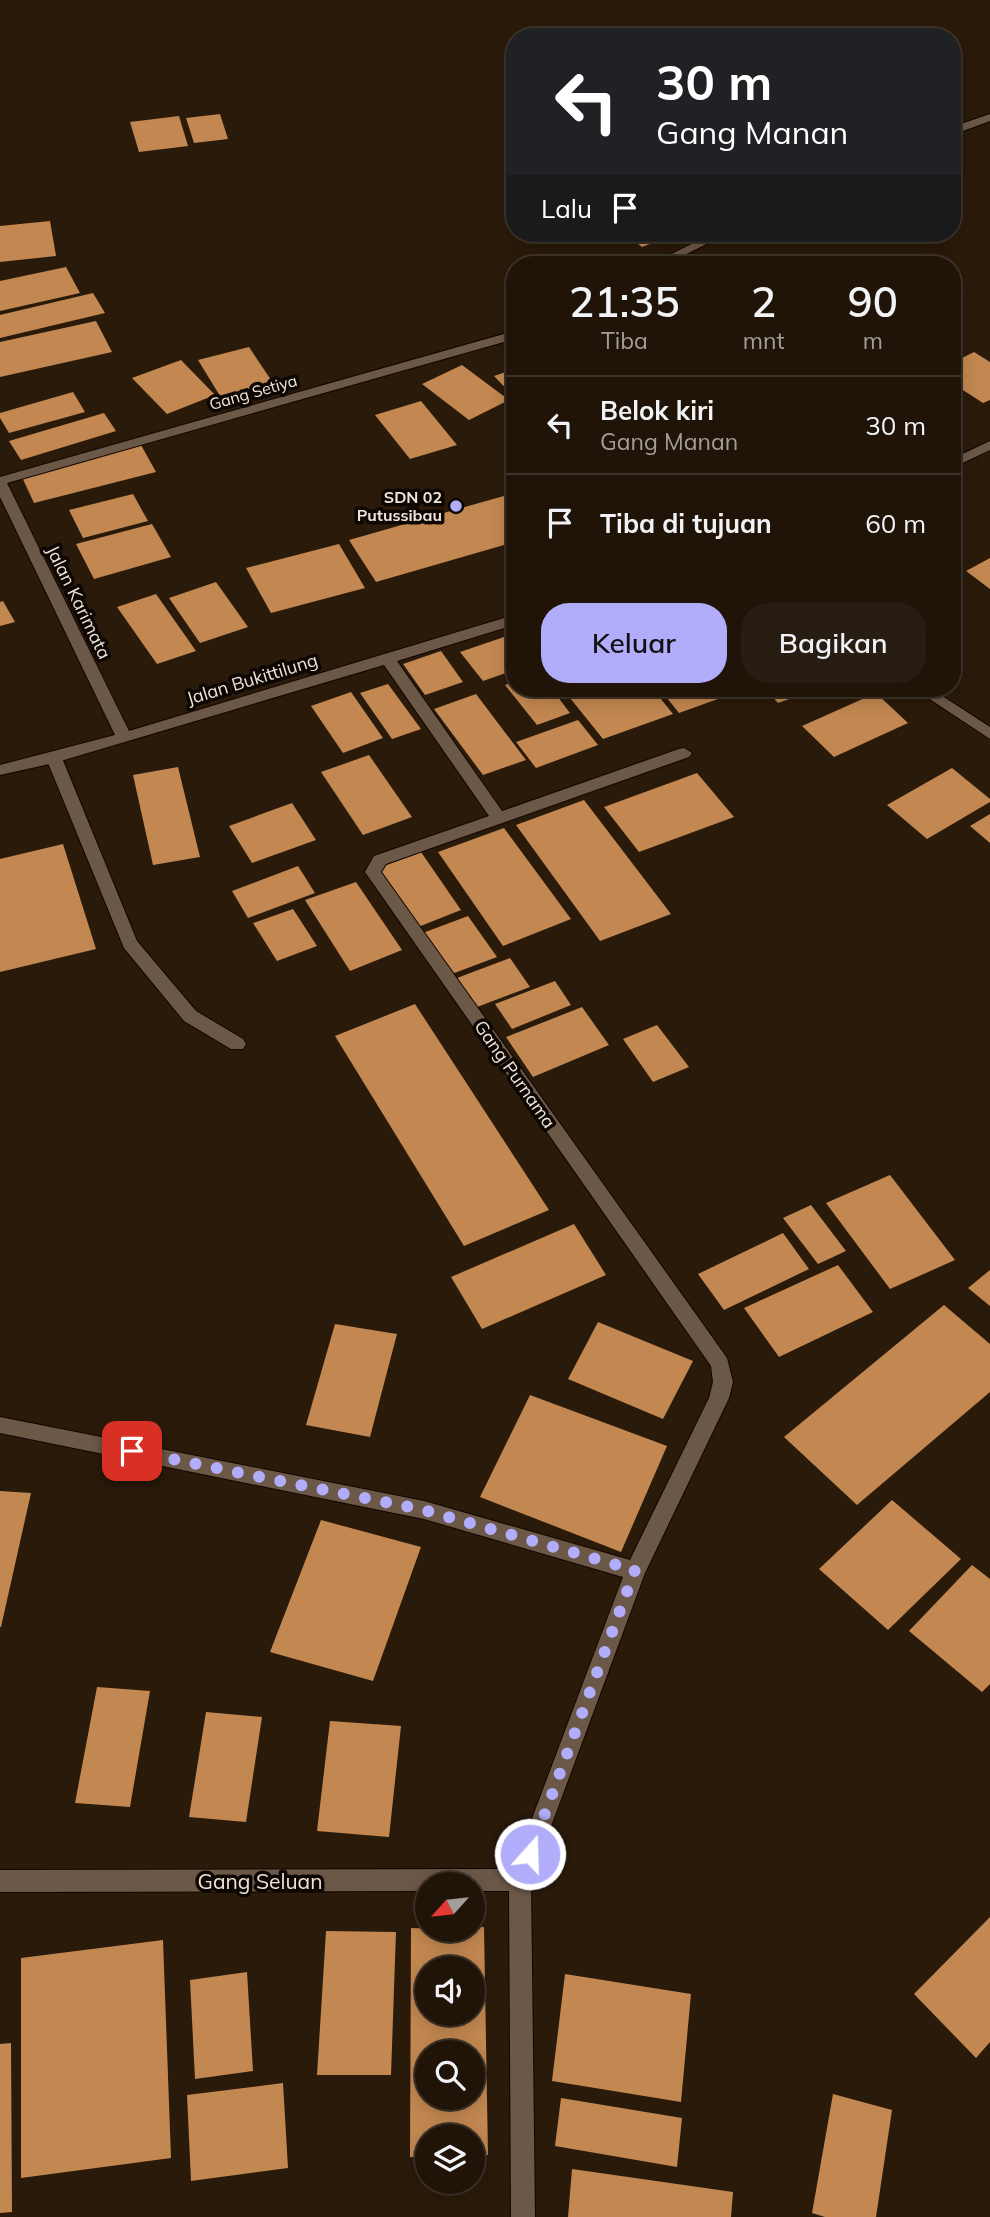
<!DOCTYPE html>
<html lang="id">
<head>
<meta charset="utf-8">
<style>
	:root { --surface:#201408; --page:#281d12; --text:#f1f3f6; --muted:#a29e9c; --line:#3d3329; --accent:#b1adfa }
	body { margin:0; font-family:Mulish,sans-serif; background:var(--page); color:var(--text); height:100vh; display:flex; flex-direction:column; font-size:26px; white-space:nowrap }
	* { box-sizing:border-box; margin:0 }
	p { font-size:23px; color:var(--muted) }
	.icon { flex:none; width:38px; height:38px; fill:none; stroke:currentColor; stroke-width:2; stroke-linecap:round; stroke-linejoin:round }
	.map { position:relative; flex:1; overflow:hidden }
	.sheet { position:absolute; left:506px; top:256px; width:455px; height:441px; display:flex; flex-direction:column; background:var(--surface); border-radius:28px; box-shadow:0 4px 18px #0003,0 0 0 2px var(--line) }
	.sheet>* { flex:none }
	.banner { position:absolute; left:506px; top:28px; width:455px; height:214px; border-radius:28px; box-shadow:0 4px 18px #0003,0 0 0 2px var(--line); background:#202124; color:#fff; overflow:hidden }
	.needle { width:46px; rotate:243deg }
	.buttons { position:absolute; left:415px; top:1872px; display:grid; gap:14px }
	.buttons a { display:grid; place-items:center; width:70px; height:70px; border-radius:50%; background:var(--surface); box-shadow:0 4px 18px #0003,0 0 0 2px var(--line); font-size:35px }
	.pin { position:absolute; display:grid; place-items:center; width:60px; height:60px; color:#fff; margin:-30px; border-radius:14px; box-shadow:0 4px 10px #0006 }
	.me { position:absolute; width:77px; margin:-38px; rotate:20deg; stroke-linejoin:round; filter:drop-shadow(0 0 5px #0008) }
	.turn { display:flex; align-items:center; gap:24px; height:147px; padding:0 35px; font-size:32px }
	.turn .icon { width:91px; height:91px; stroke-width:2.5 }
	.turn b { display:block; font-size:49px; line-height:60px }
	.then { display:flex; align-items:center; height:66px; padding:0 35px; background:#0003; gap:14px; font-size:26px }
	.eta { display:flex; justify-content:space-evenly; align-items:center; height:119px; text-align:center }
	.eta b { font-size:42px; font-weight:600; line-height:49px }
	.action { display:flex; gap:14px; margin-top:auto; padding:14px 35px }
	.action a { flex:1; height:80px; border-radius:28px; background:var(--accent); color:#111; font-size:28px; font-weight:600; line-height:80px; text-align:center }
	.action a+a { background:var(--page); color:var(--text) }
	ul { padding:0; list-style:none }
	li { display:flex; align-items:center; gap:21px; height:98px; padding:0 35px; border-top:2px solid var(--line) }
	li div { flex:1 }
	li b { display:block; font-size:26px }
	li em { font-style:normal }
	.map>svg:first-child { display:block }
	.building { fill:#c38851; fill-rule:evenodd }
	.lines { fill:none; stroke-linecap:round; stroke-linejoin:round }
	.lane-casing { stroke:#120500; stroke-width:2 }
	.street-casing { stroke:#120500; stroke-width:2 }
	.lane { fill:#6c5847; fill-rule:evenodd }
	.street { fill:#6c5847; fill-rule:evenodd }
	.route { stroke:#b1adfa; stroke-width:12; stroke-dasharray:0 21.6 }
	.poi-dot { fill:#b1adfa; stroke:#0d0703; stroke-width:2.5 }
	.labels { text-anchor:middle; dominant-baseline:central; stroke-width:7; stroke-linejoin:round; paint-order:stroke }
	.far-street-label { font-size:16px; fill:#f0e4da; stroke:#0d0703 }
	.far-poi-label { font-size:16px; font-weight:bold; fill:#f0e4da; stroke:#0d0703; text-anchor:end }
	.street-label { font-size:18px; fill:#f0e4da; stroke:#0d0703 }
	.near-street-label { font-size:21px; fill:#f0e4da; stroke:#0d0703 }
</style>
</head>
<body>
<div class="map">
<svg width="990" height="2217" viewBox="0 0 990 2217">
	<rect width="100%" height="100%" fill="#2a1a0a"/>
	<path class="building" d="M220 114 228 139 194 143 186 118Z
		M179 116 188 146 139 152 130 122Z
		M50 221 56 256 0 262V226Z
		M624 233H679L642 247Z
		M66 267 80 293 0 311V281Z
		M93 293 105 313 0 338V315Z
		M96 321 112 352 0 377V342Z
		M249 347 273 383 220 396 198 360Z
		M974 352 990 362V400L983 403 952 383V363Z
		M181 360 215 395 167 414 132 378Z
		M462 365 509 400 469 420 422 384Z
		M514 369V397L494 376Z
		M73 392 85 412 9 433 0 418V413Z
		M421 401 457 445 410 459 375 415Z
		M104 413 116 431 21 460 9 441Z
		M141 445 156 472 34 503 21 475Z
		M514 493V542L376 582 349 540Z
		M133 494 148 521 83 538 69 510Z
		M152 524 171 557 94 579 76 544Z
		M339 544 365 588 271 613 246 568Z
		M990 558V589L966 571Z
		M216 582 248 627 200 643 169 598Z
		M156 594 196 651 157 664 117 607Z
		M3 601 15 622 0 626V602Z
		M504 637 514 651V670L483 681 460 652Z
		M441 651 463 682 425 695 403 664Z
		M514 682V688H551L570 713 537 725 505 685Z
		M388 684 421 729 392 739 360 693Z
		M562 688H652L673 714 603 739Z
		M659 688H742L743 690 679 713Z
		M765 688H820L778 703Z
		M351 692 383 738 343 753 311 706Z
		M876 693 908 723 834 757 802 726Z
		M476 694 526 760 483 775 434 709Z
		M578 720 598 745 536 768 516 742Z
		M369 755 412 817 363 835 321 772Z
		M178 767 200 857 153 865 133 775Z
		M952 768 990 799V802L927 839 887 805Z
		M697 773 734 817 639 852 604 807Z
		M584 800 671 914 600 941 516 825Z
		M292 803 316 840 252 863 229 826Z
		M990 814V843L970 826Z
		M504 828 571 919 503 946 438 852Z
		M63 844 96 949 0 972V859Z
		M421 852 461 910 418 927 378 868Z
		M298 866 315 893 248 918 232 891Z
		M356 882 402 950 350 971 305 900Z
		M293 909 317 946 277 961 253 923Z
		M468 916 497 957 449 975 420 934Z
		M510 958 530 987 477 1007 457 978Z
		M555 981 571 1005 512 1029 495 1004Z
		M415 1004 549 1210 464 1246 335 1036Z
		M582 1007 609 1045 533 1077 506 1037Z
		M657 1025 689 1067 653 1082 623 1039Z
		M890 1175 955 1260 890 1289 826 1203Z
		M811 1205 846 1251 818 1264 783 1218Z
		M574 1224 606 1275 482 1329 451 1277Z
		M783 1233 809 1269 724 1310 698 1274Z
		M838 1265 873 1312 779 1357 744 1308Z
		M990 1270V1306L968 1288Z
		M944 1305 990 1344V1392L857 1505 784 1437Z
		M598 1322 693 1361 663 1419 568 1379Z
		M335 1324 397 1334 370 1437 306 1425Z
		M530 1395 667 1446 621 1552 480 1497Z
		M0 1491 31 1493 1 1627H0Z
		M892 1500 961 1559 888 1630 819 1569Z
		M321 1520 421 1547 373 1681 270 1652Z
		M972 1565 990 1579V1684L982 1692 909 1631Z
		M97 1687 150 1691 130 1807 75 1803Z
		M206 1712 262 1717 246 1822 189 1817Z
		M330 1721 401 1726 389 1837 317 1831Z
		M990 1917V2042L976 2058 914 1994Z
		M472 1927H484L488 2155 472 2156V2137H427V2157H410L411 1928 472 1930ZM427 1969H472V2014H427ZM427 2053H472V2098H427Z
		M326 1931 396 1932 391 2075H317Z
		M163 1940 171 2158 21 2178V1958Z
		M247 1972 253 2071 195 2079 190 1980Z
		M565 1974 691 1994 681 2102 552 2081Z
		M11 2043 12 2212 0 2213V2044Z
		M283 2083 288 2168 191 2181 187 2095Z
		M833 2094 892 2110 876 2217H825L812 2213Z
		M561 2098 682 2118 677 2167 555 2146Z
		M572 2169 733 2192 731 2217H568Z"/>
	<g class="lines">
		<defs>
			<path id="lane" d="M54 753 62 758 137 941 196 1011 243 1039 246 1044 243 1049H231L184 1021 124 948 46 758Z"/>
			<path id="street" d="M990 114V121L952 135V127Z
				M713 233H728L667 264H652Z
				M514 331V339L7 483 129 731 514 615V625L397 661 502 811 679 749 684 748 692 753 689 757 386 864 381 872 727 1358 733 1382 729 1398 645 1573 531 1880 535 2217H511L509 1891H472V1885H427V1891L0 1892V1870L513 1869 623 1577 424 1519 0 1433V1417L424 1501 630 1560 709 1398 713 1382 711 1366 365 872 374 856 489 816 384 665 54 763 0 775V765L115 735 0 497V477Z
				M990 441V450L952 468V459Z
				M913 688H930L990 727V739Z"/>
		</defs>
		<use href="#lane" class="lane-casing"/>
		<use href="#street" class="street-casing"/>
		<use href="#lane" class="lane"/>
		<use href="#street" class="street"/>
	</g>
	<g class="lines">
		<path class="route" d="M132 1451 424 1510 635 1570 530 1854"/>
	</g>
	<circle class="poi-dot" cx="456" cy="506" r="7"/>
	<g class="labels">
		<g class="far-street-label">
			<text transform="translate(253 392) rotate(-16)">Gang Setiya</text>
		</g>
		<g class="far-poi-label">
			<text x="442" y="497">SDN 02<tspan x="442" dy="18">Putussibau</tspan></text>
		</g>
		<g class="street-label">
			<text transform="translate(79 602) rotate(64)">Jalan Karimata</text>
			<text transform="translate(252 679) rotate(-17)">Jalan Bukittilung</text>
			<text transform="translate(515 1074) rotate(55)">Gang Purnama</text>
		</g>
		<g class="near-street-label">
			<text x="260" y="1881">Gang Seluan</text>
		</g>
	</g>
</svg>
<div class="buttons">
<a><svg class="needle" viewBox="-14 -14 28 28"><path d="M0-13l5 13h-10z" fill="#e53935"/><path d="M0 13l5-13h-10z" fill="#a29e9c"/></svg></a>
<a><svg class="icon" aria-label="sound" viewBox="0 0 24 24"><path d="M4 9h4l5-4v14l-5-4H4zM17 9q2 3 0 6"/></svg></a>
<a><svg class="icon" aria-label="search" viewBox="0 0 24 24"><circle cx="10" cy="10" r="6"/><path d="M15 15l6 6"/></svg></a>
<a><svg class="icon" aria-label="layers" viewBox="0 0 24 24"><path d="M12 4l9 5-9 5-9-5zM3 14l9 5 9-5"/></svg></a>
</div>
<div class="pin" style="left:132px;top:1451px;background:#d93025"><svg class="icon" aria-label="arrive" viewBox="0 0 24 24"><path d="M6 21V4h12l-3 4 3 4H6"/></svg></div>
<svg class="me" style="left:530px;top:1854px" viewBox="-20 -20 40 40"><circle r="17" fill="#b1adfa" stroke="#fff" stroke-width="3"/><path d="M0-11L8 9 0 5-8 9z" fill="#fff"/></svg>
<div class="banner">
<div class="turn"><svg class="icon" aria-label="left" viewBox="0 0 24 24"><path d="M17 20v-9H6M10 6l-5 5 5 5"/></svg><div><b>30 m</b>Gang Manan</div></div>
<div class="then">Lalu<svg class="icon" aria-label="arrive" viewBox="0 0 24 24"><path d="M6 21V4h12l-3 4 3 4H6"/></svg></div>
</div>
<section class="sheet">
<div class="eta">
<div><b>21:35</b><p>Tiba</p></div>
<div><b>2</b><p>mnt</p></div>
<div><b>90</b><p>m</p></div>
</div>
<ul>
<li><svg class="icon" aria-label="left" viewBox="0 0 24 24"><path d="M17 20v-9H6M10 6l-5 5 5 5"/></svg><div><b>Belok kiri</b><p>Gang Manan</p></div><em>30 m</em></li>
<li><svg class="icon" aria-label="arrive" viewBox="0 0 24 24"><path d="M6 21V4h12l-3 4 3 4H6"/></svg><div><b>Tiba di tujuan</b></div><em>60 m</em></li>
</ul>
<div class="action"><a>Keluar</a><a>Bagikan</a></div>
</section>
</div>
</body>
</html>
